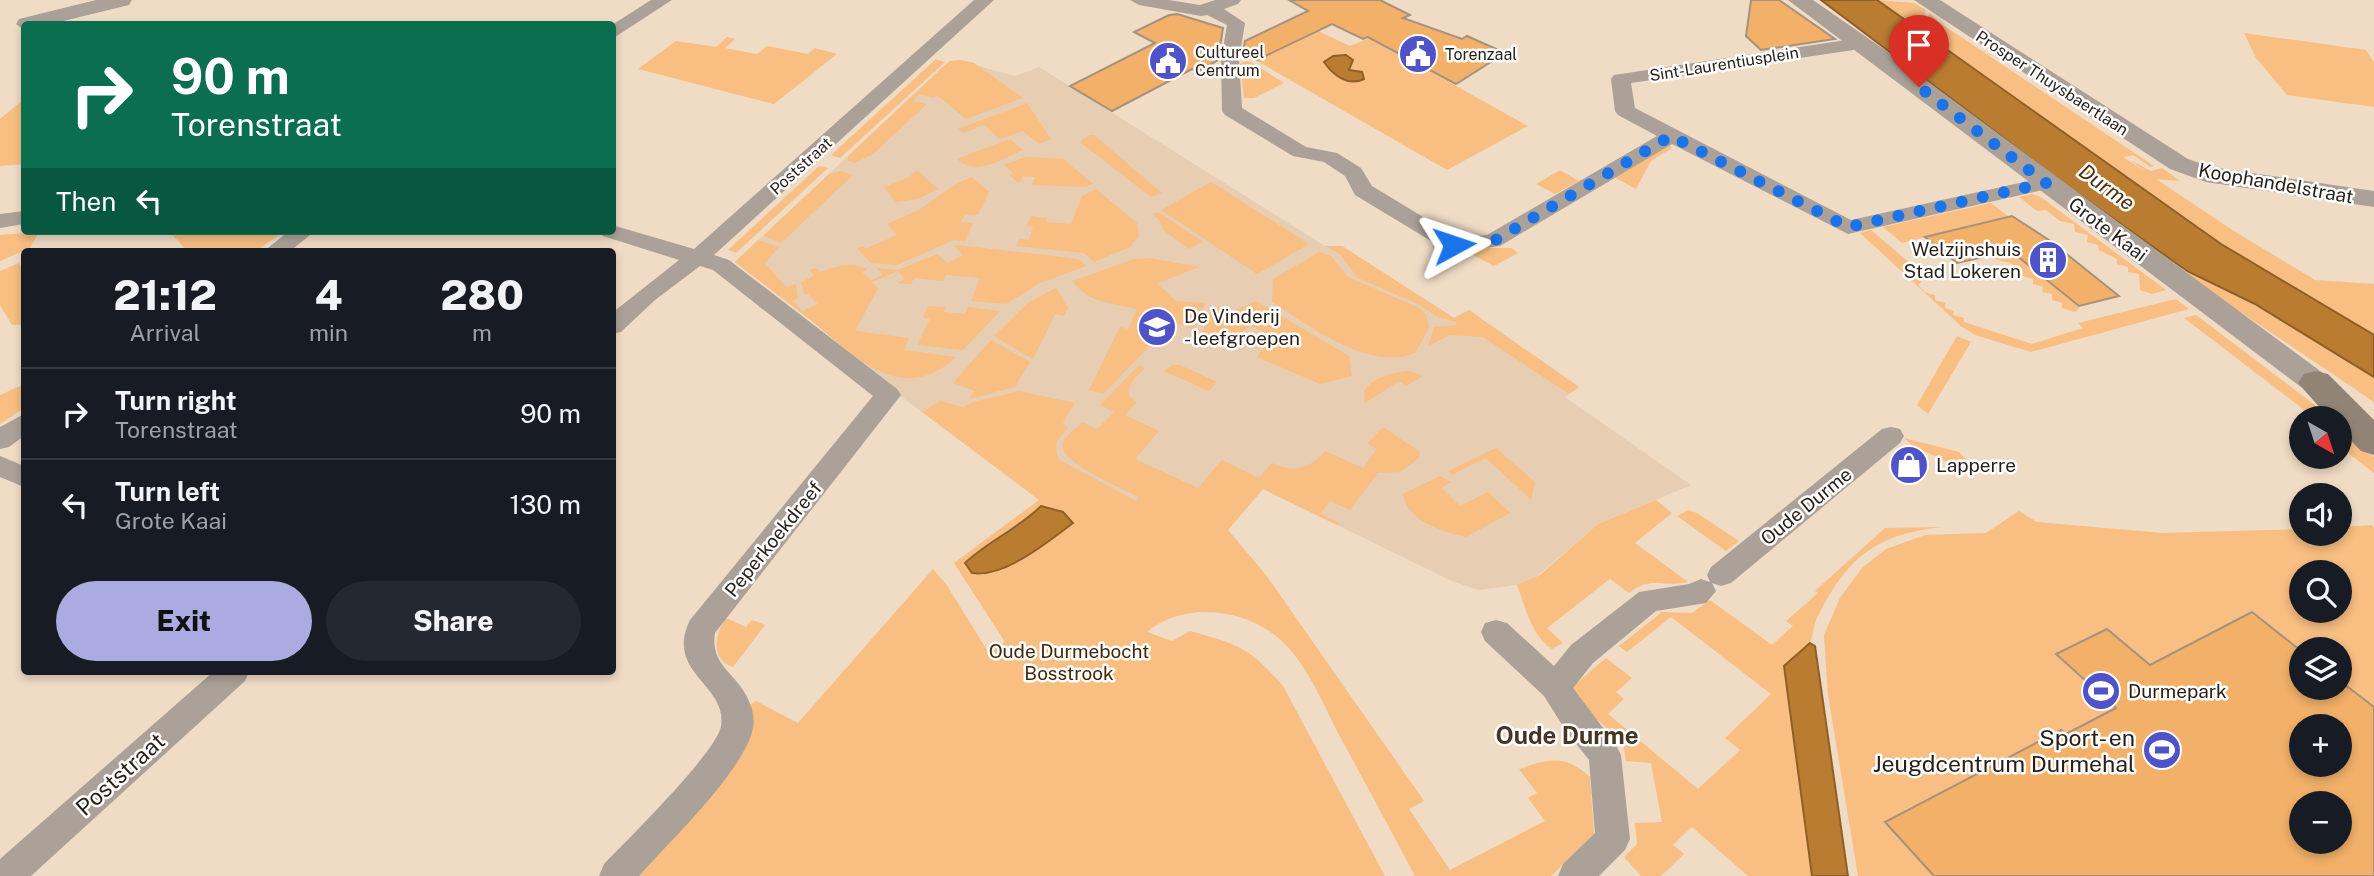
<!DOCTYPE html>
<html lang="en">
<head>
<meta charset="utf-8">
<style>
	:root { --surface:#171b24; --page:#242831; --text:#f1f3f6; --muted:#9ea1a6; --line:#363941; --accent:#a9abe1 }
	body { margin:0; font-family:"Public Sans",sans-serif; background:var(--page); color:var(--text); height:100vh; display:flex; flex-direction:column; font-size:26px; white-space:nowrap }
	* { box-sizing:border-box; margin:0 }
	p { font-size:23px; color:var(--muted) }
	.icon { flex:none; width:38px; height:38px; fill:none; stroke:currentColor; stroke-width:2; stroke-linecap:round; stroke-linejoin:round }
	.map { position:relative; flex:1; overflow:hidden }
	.panel { position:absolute; left:21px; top:248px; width:595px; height:427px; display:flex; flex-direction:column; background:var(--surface); border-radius:7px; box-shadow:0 4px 10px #0003 }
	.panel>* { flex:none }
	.hud { position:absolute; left:21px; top:21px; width:595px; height:214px; border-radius:7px; box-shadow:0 4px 10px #0003; background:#0b6e4f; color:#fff; overflow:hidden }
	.needle { width:46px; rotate:141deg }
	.tools { position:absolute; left:2289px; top:406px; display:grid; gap:14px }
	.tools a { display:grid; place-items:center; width:63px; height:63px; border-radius:50%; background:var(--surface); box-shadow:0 4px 10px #0003; font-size:35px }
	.pin { position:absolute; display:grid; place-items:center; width:60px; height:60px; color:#fff; margin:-72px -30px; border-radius:50% 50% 50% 0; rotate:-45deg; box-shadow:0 0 7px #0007 }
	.pin .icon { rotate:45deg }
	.me { position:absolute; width:77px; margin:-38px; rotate:85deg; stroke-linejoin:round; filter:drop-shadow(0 0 5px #0008) }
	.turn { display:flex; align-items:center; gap:24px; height:147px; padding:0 35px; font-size:32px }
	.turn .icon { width:91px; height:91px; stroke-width:2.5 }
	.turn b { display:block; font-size:49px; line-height:60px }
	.then { display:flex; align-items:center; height:66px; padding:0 35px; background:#0003; gap:14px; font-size:26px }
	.eta { display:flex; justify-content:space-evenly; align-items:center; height:119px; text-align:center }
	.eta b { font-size:42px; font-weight:800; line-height:49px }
	.button { display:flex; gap:14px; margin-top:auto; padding:14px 35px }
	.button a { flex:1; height:80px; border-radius:42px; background:var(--accent); color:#111; font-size:28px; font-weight:800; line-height:80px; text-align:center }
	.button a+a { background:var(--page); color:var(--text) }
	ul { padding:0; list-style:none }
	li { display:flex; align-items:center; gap:21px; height:91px; padding:0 35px; border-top:2px solid var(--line) }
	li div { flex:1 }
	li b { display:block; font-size:26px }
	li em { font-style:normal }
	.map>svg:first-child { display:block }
	.built { fill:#e7cdb2 }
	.green { fill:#f8be82; fill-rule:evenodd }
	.water { fill:#ba7c31; stroke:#8e6029; stroke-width:2 }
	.building { fill:#f2b068; stroke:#a6927e; stroke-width:2; fill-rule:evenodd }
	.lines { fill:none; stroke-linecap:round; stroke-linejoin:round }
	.minor { fill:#aba198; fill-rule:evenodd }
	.tertiary { fill:#aba198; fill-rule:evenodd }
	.secondary { fill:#918476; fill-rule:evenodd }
	.route { stroke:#1a73e8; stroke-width:12; stroke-dasharray:0 21.6 }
	.labels { text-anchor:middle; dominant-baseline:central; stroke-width:5; stroke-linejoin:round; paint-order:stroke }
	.far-poi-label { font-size:16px; fill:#271f17; stroke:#fff; text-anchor:start }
	.far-street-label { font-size:16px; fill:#271f17; stroke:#fff }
	.street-label { font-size:19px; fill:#271f17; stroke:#fff }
	.poi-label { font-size:19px; fill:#271f17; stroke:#fff; text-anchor:start }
	.park-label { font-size:19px; fill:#422808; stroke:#fff }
	.water-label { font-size:21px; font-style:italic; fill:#4b3111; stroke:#fff }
	.near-poi-label { font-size:23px; fill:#271f17; stroke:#fff; text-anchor:end }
	.near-street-label { font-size:23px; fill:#271f17; stroke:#fff }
	.near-neighbourhood-label { font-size:24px; font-weight:bold; fill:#463524; stroke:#fff }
</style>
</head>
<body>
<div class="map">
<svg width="2374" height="876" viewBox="0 0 2374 876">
	<rect width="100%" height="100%" fill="#f0dbc5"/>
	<path class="built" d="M956 60 1015 76 1039 67 1325 246H1342L1454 318 1469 310 1579 387 1565 397 1691 485 1598 524 1532 580 1517 585 1478 590 1452 581 1263 489 1222 536 1063 510 1040 500 895 392 808 318 735 262 945 65Z"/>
	<path class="green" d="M1877 0 1914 3 1926 10 1923 16 1927 19 1930 13 1937 21 2154 166 2150 167 2133 155 2124 157 2126 159 2146 172 2130 160 2151 171 2162 168 2180 181 2156 179 2237 233 2315 280 2374 284V335L2221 244Z
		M1318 31 1350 46 1370 38 1528 126 1447 170 1257 61Z
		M2244 33 2366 50 2374 62V107L2287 95 2256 58Z
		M727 37 735 39 725 48 757 54 767 46 808 54 815 48 837 54 774 104 638 69 676 41 716 47Z
		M936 59 945 62 840 158 831 155Z
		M961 60 974 63 1023 98 966 119 937 95 934 98 919 94 913 101 927 104 873 154 855 163 848 161V156L945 65 950 61Z
		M1245 61 1251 62 1284 83 1254 98H1244L1240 64Z
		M24 99V164L0 166V119Z
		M1027 103 1051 139 1039 144 1023 131 1000 139 984 125 963 133 958 129Z
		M1089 135H1094L1162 193 1151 197 1080 142Z
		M1010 139 1023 150C1002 159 977 177 957 159Z
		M1669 145 1672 148 1651 161 1636 189 1614 177Z
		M1025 157 1063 159 1093 184 1085 187 1032 185 1035 177 1023 176 1019 183 1009 175 1013 173 1004 165Z
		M819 166 828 168 736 253 728 250Z
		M1560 170 1579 181 1555 194 1536 184Z
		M840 171 853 175 781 243 763 236 828 175Z
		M918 171 938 189 918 199 896 202 884 187 912 176 910 174Z
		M972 177 989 192 978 215 965 214 961 222 973 223 965 241 954 240 897 265 871 263 857 248 863 246 865 249 897 235 887 224 919 210 956 184Z
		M1211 182 1309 244 1257 274 1161 210Z
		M1096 189 1137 223 1139 236 1130 247 1094 262 1084 253 1016 246 1019 239 1029 240 1033 227 1027 226 1031 216 1047 218 1046 222 1071 224 1082 196Z
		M2032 194 2042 198 2166 290 2152 294 2140 290 2139 274 2128 272V267L2117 264V259L2099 250 2098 245 2087 242 2088 235 2075 232 2074 224 2060 221 2046 210 2037 211 2019 197Z
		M1991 203 2009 217 1902 243 1883 227Z
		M1158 212 1202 241 1201 243 1189 249 1163 230 1160 221 1153 214Z
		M1871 230 1926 277 1918 285 1926 293 1935 295V300L1945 303V308L1954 311 1953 315 1964 318V322L2032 344 2083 328 2078 323 2176 299 2189 309 2031 352 1975 335 1962 327 1860 233Z
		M169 231H285L254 252H188Z
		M39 232 30 248 0 261V235Z
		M758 240 779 247 765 263 786 287 796 284 798 298 793 301 802 311 818 304 808 294 805 295 801 282 814 276 810 270 816 268 821 272C836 266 851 262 867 269L862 272 871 280 883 275 877 268 898 270 937 254 947 263 963 255 954 246 958 245 1079 259 1086 266 1040 283 1006 304 971 301 980 278 946 275 943 281 914 278 911 284 898 283 905 279 898 271 872 282 878 288 855 331 909 338 904 350 956 357C900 409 852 353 808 318 784 299 759 281 735 262Z
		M1325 246H1342L1454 318 1469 310 1579 387 1569 394 1483 337 1450 335 1428 346 1434 327 1456 325V322L1438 317 1418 304 1358 278 1340 254Z
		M1474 248H1511L1518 253 1494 266 1469 253Z
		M2011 251 2080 307 2075 312 2062 308V303L2052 300V294L2042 292 2043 287 2033 284V279L2023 276V271L2013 268V264L1987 257Z
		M1319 252 1331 256 1348 277 1417 307 1426 314 1429 328 1415 353C1370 372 1309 326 1272 302L1273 279Z
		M1150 258 1199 267 1158 283 1176 301 1205 303 1199 321 1193 329 1173 322 1103 394 1089 390 1120 327 1128 329 1137 309C1113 303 1088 304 1073 281L1134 259Z
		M19 263 24 272V325H12L0 305V271Z
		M2187 271 2255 304 2374 377V402L2189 277Z
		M1056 288 1068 308 1064 316 1055 314 1033 359 994 336 1029 302Z
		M1256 301 1349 356 1352 376 1320 384 1257 357 1273 336 1250 326 1227 344 1202 333 1212 306 1229 313Z
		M928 306 945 307 944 312 965 314 968 307 1000 311 963 350 917 345 930 319 923 317Z
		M2196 315 2332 418H2315L2184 318Z
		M1957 336 1971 342 1928 414 1917 405Z
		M991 340 1030 362 1015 387 969 399 975 391 953 383Z
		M1139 365 1145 368C1137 376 1127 383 1129 396L1137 402 1125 415 1159 431 1135 459 1198 488 1222 460 1259 478 1272 463C1294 473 1309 470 1325 451L1363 468 1377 449 1367 444 1383 427 1420 452 1419 458 1400 472 1378 473 1350 510 1330 501 1320 514 1340 523 1337 525 1263 489 1228 530 1266 575 1424 801 1409 809 1450 870 1545 821 1528 798 1537 793 1519 769C1549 759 1565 754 1590 777L1594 834 1551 876H1415C1390 829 1365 782 1339 735 1322 702 1306 660 1276 636 1241 608 1183 602 1147 632L1172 641 1190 631C1238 644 1250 648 1283 686L1385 876H629L750 705 756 701 798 723 933 569 946 584 987 650 1005 642 954 563 1039 500 922 412 940 401 963 407 973 402 1019 391 1075 403 1063 423 1068 428C1057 439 1052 446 1060 460L1136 501 1139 497C1124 489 1055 461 1063 442 1066 435 1077 428 1082 422L1097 429 1114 412 1100 405ZM1041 506 983 575 971 573 965 563C987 541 1018 529 1041 506Z
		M1173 365H1180L1217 382 1209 391 1164 371Z
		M1409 371 1423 376 1406 386 1399 381 1365 403 1364 391C1372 378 1393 372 1409 371Z
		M24 384V408L0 424V395Z
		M2340 426 2374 457V473L2340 447Z
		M1904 438 1959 452 1976 470 1973 474 1913 446Z
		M1496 448 1535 482 1531 500 1486 458 1452 475 1448 471Z
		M1440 476 1451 482 1442 488 1460 506 1488 492 1510 513 1466 537C1443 532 1407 521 1403 494Z
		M1656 500 1672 513 1635 543 1688 582C1664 588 1650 575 1629 593L1610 579 1547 628 1563 643 1552 649C1532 637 1525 606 1517 585L1540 575 1598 524Z
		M1688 510 1697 513 1739 541 1726 551 1677 516Z
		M2019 511 2037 522 2163 533 2301 529V534H2340V527L2372 525 2374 528V876H1858L1828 695 1824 635 1840 598 1862 568 1886 549 1925 535 1986 533ZM2301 572H2340V611H2301ZM2301 649H2340V688H2301ZM2301 726H2340V765H2301ZM2301 803H2340V842H2301Z
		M1941 527C1876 535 1849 556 1819 614 1814 622 1814 631 1811 640 1807 650 1792 659 1784 666L1812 876H1748L1692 827 1673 845 1684 854 1661 876H1641L1624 857 1637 844 1635 823 1662 822 1651 763 1626 761 1623 742 1578 703 1572 687 1606 658 1632 678 1616 692 1624 699 1608 714 1698 789 1740 750 1725 738 1771 694 1671 617 1627 652 1619 646 1662 612 1692 613 1710 600 1772 645 1793 626 1786 621 1818 593 1815 591 1885 528Z
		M726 618 746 627 752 620 765 625 733 667C710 659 715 634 726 618Z"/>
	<path class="water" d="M1821 0H1877L2221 244 2374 335V377L2255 304 2187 271 2055 177Z
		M1346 55 1353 60 1349 70 1362 72 1364 79C1348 87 1333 75 1324 62L1333 56Z
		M1041 506 1063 512 1073 523C1048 542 1004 578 972 573L965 563C988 541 1018 529 1041 506Z
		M1810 643 1815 646 1848 876H1812L1784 666Z"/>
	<path class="building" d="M1289 0H1380L1410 15 1403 18 1462 39 1467 36 1505 53 1456 84 1368 37 1363 39 1332 24 1257 60 1243 52 1245 41 1308 11Z
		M1751 0H1779L1835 39 1761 50 1746 36Z
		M1177 14 1223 28 1218 60 1197 72 1192 69 1112 111 1070 86 1155 43 1134 32 1169 15Z
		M2012 216 2049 240 2119 296 2079 306 2011 251 1957 263 1925 237Z
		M2252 612 2301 651V688H2340V681L2374 707V876H1934L1885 822 2061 730 2066 734 2116 708 2056 654 2107 629 2150 665ZM2301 726H2340V765H2301ZM2301 803H2340V842H2301Z"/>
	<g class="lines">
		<path class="minor" d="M651 0H672L612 39V25Z
			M974 0H994L714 255 729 260 897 389 901 395 715 633C710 665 735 672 747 697 752 707 755 717 753 728 745 770 669 842 639 876H599L604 864C627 840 717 752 721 726 728 685 664 673 690 620L873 396 713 270 700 266 655 300 621 332 612 334V313L679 260 603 236 600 231H612V225L694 249Z
			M1130 0H1169L1200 5 1215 0H1241L1238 4 1224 9 1245 23 1239 60 1242 108 1306 147 1337 153 1361 168 1372 186 1458 238 1487 235 1657 136 1618 115 1615 111 1611 79 1614 75 1860 38 1869 44 1867 48 1631 83 1635 108 1851 220 2047 177 2055 178 2058 183 2055 188 2047 189 1848 234 1672 144 1500 246 1454 252 1446 250 1355 195 1345 176 1324 162 1293 156 1225 115 1222 111 1221 60 1227 25 1207 15 1201 16 1139 5Z
			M24 211V224L0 228V214Z
			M289 231H315L289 252H263Z
			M24 414V436L9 447 0 449V427Z
			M1891 427 1900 429 1904 436 1900 443 1731 583 1721 586 1712 583 1716 591 1706 603 1656 611 1593 663 1573 688 1616 745 1621 755 1630 839 1625 850 1599 876H1558L1563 864 1595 833 1589 760 1566 731 1544 696 1485 641 1481 632 1485 623 1496 620 1507 623 1554 666 1571 645 1639 592 1689 584 1701 579 1710 582 1707 575 1711 567 1882 429Z
			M0 456 24 466V487L0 477Z
			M213 672H249L245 681 31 876H0V859Z"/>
		<path class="tertiary" d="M96 0H132L129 5 51 24H24V30L16 24 19 19Z
			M1788 0H1813L1885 50 2327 376 2331 383 2327 390 2316 393 2305 390Z
			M1914 0H1940L2188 159 2211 167 2374 191V207L2206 182 2170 169Z"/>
		<path class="secondary" d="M2316 371 2328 374 2374 420V455L2361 451 2340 429V418H2329L2298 383 2304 374Z"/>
	</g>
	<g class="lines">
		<path class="route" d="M1454 245 1492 242 1671 136 1848 227 2046 183 1919 87"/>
	</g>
	<defs>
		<symbol id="civic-disc" viewBox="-11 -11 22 22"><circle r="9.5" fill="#5052c8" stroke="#fff"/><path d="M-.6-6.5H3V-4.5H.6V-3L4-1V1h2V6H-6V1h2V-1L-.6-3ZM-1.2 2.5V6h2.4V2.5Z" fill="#fff"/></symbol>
		<symbol id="building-disc" viewBox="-11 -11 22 22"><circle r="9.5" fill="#5052c8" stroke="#fff"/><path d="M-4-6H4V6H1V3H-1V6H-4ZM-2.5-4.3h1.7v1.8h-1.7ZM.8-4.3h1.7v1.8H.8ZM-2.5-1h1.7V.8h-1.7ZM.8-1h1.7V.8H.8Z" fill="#fff"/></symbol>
		<symbol id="school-disc" viewBox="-11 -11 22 22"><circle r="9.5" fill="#5052c8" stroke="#fff"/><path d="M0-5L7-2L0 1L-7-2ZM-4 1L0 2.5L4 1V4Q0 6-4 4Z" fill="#fff"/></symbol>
		<symbol id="shop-disc" viewBox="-11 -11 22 22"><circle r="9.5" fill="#5052c8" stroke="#fff"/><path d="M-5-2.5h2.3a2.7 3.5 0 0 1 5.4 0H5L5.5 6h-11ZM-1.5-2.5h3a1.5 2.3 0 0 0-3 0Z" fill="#fff"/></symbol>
		<symbol id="stadium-disc" viewBox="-11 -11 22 22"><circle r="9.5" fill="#5052c8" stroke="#fff"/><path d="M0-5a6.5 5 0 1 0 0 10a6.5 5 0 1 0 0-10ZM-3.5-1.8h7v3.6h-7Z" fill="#fff"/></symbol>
	</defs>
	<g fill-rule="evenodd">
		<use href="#civic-disc" x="1396" y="32" width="44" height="44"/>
		<use href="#civic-disc" x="1146" y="39" width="44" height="44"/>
		<use href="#building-disc" x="2026" y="238" width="44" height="44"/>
		<use href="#school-disc" x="1135" y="305" width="44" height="44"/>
		<use href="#shop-disc" x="1887" y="443" width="44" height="44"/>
		<use href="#stadium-disc" x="2079" y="669" width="44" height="44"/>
		<use href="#stadium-disc" x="2140" y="728" width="44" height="44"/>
	</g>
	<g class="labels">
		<g class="far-poi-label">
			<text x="1195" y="52">Cultureel<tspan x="1195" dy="18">Centrum</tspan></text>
			<text x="1445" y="54">Torenzaal</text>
		</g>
		<g class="far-street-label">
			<text transform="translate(1724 64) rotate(-9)">Sint-Laurentiusplein</text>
			<text transform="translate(2052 83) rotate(33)">Prosper Thuysbaertlaan</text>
			<text transform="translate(801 166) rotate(-42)">Poststraat</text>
		</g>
		<g class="street-label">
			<text transform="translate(2276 183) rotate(10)">Koophandelstraat</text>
			<text transform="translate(2108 229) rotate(37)">Grote Kaai</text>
			<text transform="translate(1806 506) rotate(-39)">Oude Durme</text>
			<text transform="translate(773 539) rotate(-51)">Peperkoekdreef</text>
		</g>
		<g class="poi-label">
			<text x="2021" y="249" text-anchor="end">Welzijnshuis<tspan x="2021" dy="22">Stad Lokeren</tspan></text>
			<text x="1184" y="316">De Vinderij<tspan x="1184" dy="22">- leefgroepen</tspan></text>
			<text x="1936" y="465">Lapperre</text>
			<text x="2128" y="691">Durmepark</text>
		</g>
		<g class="park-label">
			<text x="1069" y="651">Oude Durmebocht<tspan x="1069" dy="22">Bosstrook</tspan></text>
		</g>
		<g class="water-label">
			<text transform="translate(2107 187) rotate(36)">Durme</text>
		</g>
		<g class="near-poi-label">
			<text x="2135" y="737">Sport- en<tspan x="2135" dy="26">Jeugdcentrum Durmehal</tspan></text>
		</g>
		<g class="near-street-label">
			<text transform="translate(120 774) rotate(-42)">Poststraat</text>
		</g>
		<g class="near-neighbourhood-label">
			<text x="1567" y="735">Oude Durme</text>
		</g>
	</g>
</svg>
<div class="tools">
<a><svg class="needle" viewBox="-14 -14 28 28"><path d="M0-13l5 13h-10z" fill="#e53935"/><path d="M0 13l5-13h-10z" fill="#9ea1a6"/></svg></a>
<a><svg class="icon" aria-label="sound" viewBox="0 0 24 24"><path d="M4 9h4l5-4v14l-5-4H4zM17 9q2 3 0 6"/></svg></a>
<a><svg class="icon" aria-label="search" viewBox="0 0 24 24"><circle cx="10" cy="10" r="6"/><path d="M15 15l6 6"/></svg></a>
<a><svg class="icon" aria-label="layers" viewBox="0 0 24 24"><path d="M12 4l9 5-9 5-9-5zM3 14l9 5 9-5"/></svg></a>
<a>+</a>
<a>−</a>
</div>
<div class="pin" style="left:1919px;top:87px;background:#d93025"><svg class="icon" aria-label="arrive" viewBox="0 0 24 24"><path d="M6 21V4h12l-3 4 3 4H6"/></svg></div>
<svg class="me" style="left:1454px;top:245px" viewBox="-20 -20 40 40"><path d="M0-17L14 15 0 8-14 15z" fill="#1a73e8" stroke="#fff" stroke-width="4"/></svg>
<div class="hud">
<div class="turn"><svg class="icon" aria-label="right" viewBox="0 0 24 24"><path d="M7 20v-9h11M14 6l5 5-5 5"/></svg><div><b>90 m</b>Torenstraat</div></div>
<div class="then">Then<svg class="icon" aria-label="left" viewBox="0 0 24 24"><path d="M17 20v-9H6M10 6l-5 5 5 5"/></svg></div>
</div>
<section class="panel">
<div class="eta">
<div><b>21:12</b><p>Arrival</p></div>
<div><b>4</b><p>min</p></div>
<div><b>280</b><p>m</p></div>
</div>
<ul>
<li><svg class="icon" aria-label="right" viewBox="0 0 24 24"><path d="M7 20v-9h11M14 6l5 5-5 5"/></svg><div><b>Turn right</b><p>Torenstraat</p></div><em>90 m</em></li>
<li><svg class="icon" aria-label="left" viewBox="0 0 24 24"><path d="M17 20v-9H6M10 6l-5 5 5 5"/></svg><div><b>Turn left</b><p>Grote Kaai</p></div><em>130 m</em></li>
</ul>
<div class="button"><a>Exit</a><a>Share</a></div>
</section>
</div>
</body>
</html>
